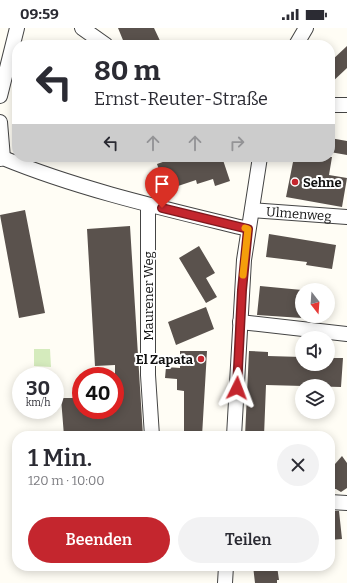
<!DOCTYPE html>
<html lang="de">
<head>
<meta charset="utf-8">
<style>
	:root { --surface:#fff; --page:#f2f2f3; --text:#2b2b33; --muted:#7c7c81; --accent:#c4262e }
	body { margin:0; font-family:Bitter,serif; background:var(--page); color:var(--text); height:100vh; display:flex; flex-direction:column; font-size:15px; white-space:nowrap }
	* { box-sizing:border-box; margin:0 }
	p { font-size:13px; color:var(--muted) }
	.icon { flex:none; width:22px; height:22px; fill:none; stroke:currentColor; stroke-width:2; stroke-linecap:round; stroke-linejoin:round }
	.map { position:relative; flex:1; overflow:hidden }
	.details { position:absolute; left:12px; top:403px; width:323px; height:140px; display:flex; flex-direction:column; background:var(--surface); border-radius:16px; box-shadow:0 2px 10px #0003 }
	.details>* { flex:none }
	.top-card { position:absolute; left:12px; top:12px; width:323px; height:122px; border-radius:16px; box-shadow:0 2px 10px #0003; background:#fff; color:var(--text); overflow:hidden }
	.needle { width:26px; rotate:163deg }
	.fabs { position:absolute; left:295px; top:255px; display:grid; gap:8px }
	.fabs a { display:grid; place-items:center; width:40px; height:40px; border-radius:50%; background:var(--surface); box-shadow:0 2px 10px #0003; font-size:20px }
	.speed { position:absolute; left:12px; top:339px; display:flex; gap:8px; font-size:20px; font-weight:700; text-align:center }
	.speed>* { display:grid; place-content:center; width:52px; height:52px; border-radius:50%; background:var(--surface); box-shadow:0 2px 10px #0003; line-height:1 }
	.speed small { font-size:10px; font-weight:400 }
	.speed .limit { border:6px solid #d22; background:#fff; color:#111 }
	.pin { position:absolute; display:grid; place-items:center; width:34px; height:34px; color:#fff; margin:-41px -17px; border-radius:50% 50% 50% 0; rotate:-45deg; box-shadow:0 0 4px #0007 }
	.pin .icon { rotate:45deg }
	.me { position:absolute; width:44px; margin:-22px; rotate:3deg; stroke-linejoin:round; filter:drop-shadow(0 0 3px #0008) }
	.turn { display:flex; align-items:center; gap:14px; height:84px; padding:0 16px; font-size:18px }
	.turn .icon { width:52px; height:52px; stroke-width:2.5 }
	.turn b { display:block; font-size:28px; line-height:34px }
	.lanes { display:flex; align-items:center; height:38px; padding:0 16px; background:#0003; justify-content:center; gap:20px; direction:ltr }
	.lanes .off { opacity:.35 }
	.round { display:grid; place-items:center; flex:none; width:42px; height:42px; border-radius:21px; background:var(--page) }
	.headline { display:flex; align-items:center; justify-content:space-between; height:68px; padding:0 16px }
	h1 { font-size:24px; font-weight:600; line-height:30px }
	.action { display:flex; gap:8px; margin-top:auto; padding:8px 16px }
	.action a { flex:1; height:46px; border-radius:24px; background:var(--accent); color:#fff; font-size:16px; font-weight:600; line-height:46px; text-align:center }
	.action a+a { background:var(--page); color:var(--text) }
	.status { display:flex; justify-content:space-between; align-items:center; height:28px; padding:0 20px; background:var(--surface); direction:ltr }
	.status svg { height:11px; fill:currentColor }
	.map>svg:first-child { display:block }
	.green { fill:#d5ebbd }
	.building { fill:#5a524d }
	.lines { fill:none; stroke-linecap:round; stroke-linejoin:round }
	.minor-casing { stroke:#444; stroke-width:16 }
	.minor { stroke:#fff; stroke-width:14 }
	.route-casing { stroke:#7f191e; stroke-width:10 }
	.route { stroke:#c4262e; stroke-width:7 }
	.slow { stroke:#f59e0b; stroke-width:7 }
	.poi-dot { fill:#c4262e; stroke:#fff; stroke-width:1.5 }
	.labels { text-anchor:middle; dominant-baseline:central; stroke-width:4; stroke-linejoin:round; paint-order:stroke }
	.poi-label { font-size:13px; font-weight:bold; fill:#111; stroke:#fff; text-anchor:start }
	.street-label { font-size:13px; fill:#111; stroke:#fff }
</style>
</head>
<body>
<div class="status"><b>09:59</b><svg viewBox="0 0 49 12"><path d="M0 12V9h3v3zM5 12V6h3v6zM10 12V3h3v9zM15 12V0h3v12zM26 1h20v11H26zM47 4h2v5h-2z"/></svg></div>
<div class="map">
<svg width="347" height="555" viewBox="0 0 347 555">
	<rect width="100%" height="100%" fill="#fffdf5"/>
	<path class="green" d="M34 321H50L51 339 34 338Z"/>
	<path class="building" d="M118 0H154L162 17H125Z
		M347 18V40L330 56V34Z
		M330 110 347 113V127L330 124Z
		M177 129H222L230 153 215 158 213 151 197 156 196 152 166 162 157 136Z
		M294 129H332L329 147 347 150 342 179 286 169Z
		M25 182 45 285 19 290 0 187Z
		M130 198 143 408H64L61 370H81V382H115V337L95 338 87 201Z
		M269 206 336 217 332 241 306 237 307 234 266 229Z
		M199 218 215 245 206 250 217 269 206 275 179 230Z
		M260 258 302 262V290L257 287Z
		M206 279 214 301 176 317 168 294Z
		M180 323H207L202 408H184V363L177 362V351L165 350 166 339 180 340Z
		M249 323 268 324V328L302 329V336H328V330H343L341 359 266 357 264 408H245Z
		M342 428 347 435V460L341 464 336 461H330V436H335Z
		M330 483H339L342 511 330 512Z
		M253 538H277L279 552H277V555H255Z"/>
	<g class="lines">
		<defs>
			<g id="minor">
				<path d="M82 0 106 17"/>
				<path d="M296 17 306 0"/>
				<path d="M0 68 17 0"/>
				<path d="M330 77H347"/>
				<path d="M0 94 3 130"/>
				<path d="M0 131 3 130C81 162 166 181 248 201"/>
				<path d="M148 177V347L152 408"/>
				<path id="s1" d="M252 182 347 189"/>
				<path d="M240 294 347 306"/>
				<path d="M234 408 244 232 260 129"/>
				<path d="M330 474 347 475"/>
				<path d="M225 555 226 538"/>
			</g>
		</defs>
		<use href="#minor" class="minor-casing"/>
		<use href="#minor" class="minor"/>
	</g>
	<g class="lines">
		<defs>
			<path id="route" d="M162 180 248 201 242 262 237 360"/>
		</defs>
		<use href="#route" class="route-casing"/>
		<use href="#route" class="route"/>
		<path class="slow" d="M243 247 248 201 245 200"/>
	</g>
	<g class="poi-dot">
		<circle cx="295" cy="154" r="4"/>
		<circle cx="201" cy="331" r="4"/>
	</g>
	<g class="labels">
		<g class="poi-label">
			<text x="303" y="154">Sehne</text>
			<text x="193" y="331" text-anchor="end">El Zapata</text>
		</g>
		<g class="street-label">
			<text stroke="none"><textPath href="#s1" startOffset="47">Ulmenweg</textPath></text>
			<text transform="translate(148 268) rotate(-90)">Maurener Weg</text>
		</g>
	</g>
</svg>
<div class="fabs">
<a><svg class="needle" viewBox="-14 -14 28 28"><path d="M0-13l5 13h-10z" fill="#e53935"/><path d="M0 13l5-13h-10z" fill="#7c7c81"/></svg></a>
<a><svg class="icon" aria-label="sound" viewBox="0 0 24 24"><path d="M4 9h4l5-4v14l-5-4H4zM17 9q2 3 0 6"/></svg></a>
<a><svg class="icon" aria-label="layers" viewBox="0 0 24 24"><path d="M12 4l9 5-9 5-9-5zM3 14l9 5 9-5"/></svg></a>
</div>
<div class="speed"><div>30<small>km/h</small></div><div class="limit">40</div></div>
<div class="pin" style="left:162px;top:180px;background:#d93025"><svg class="icon" aria-label="arrive" viewBox="0 0 24 24"><path d="M6 21V4h12l-3 4 3 4H6"/></svg></div>
<svg class="me" style="left:237px;top:360px" viewBox="-20 -20 40 40"><path d="M0-17L14 15 0 8-14 15z" fill="#c4262e" stroke="#fff" stroke-width="4"/></svg>
<div class="top-card">
<div class="turn"><svg class="icon" aria-label="left" viewBox="0 0 24 24"><path d="M17 20v-9H6M10 6l-5 5 5 5"/></svg><div><b>80 m</b>Ernst-Reuter-Straße</div></div>
<div class="lanes"><svg class="icon" aria-label="left" viewBox="0 0 24 24"><path d="M17 20v-9H6M10 6l-5 5 5 5"/></svg><svg class="icon off" aria-label="ahead" viewBox="0 0 24 24"><path d="M12 20V5M6 11l6-6 6 6"/></svg><svg class="icon off" aria-label="ahead" viewBox="0 0 24 24"><path d="M12 20V5M6 11l6-6 6 6"/></svg><svg class="icon off" aria-label="right" viewBox="0 0 24 24"><path d="M7 20v-9h11M14 6l5 5-5 5"/></svg></div>
</div>
<section class="details">
<div class="headline"><div><h1>1 Min.</h1><p>120 m · 10:00</p></div><a class="round"><svg class="icon" aria-label="close" viewBox="0 0 24 24"><path d="M6 6l12 12M18 6L6 18"/></svg></a></div>
<div class="action"><a>Beenden</a><a>Teilen</a></div>
</section>
</div>
</body>
</html>
